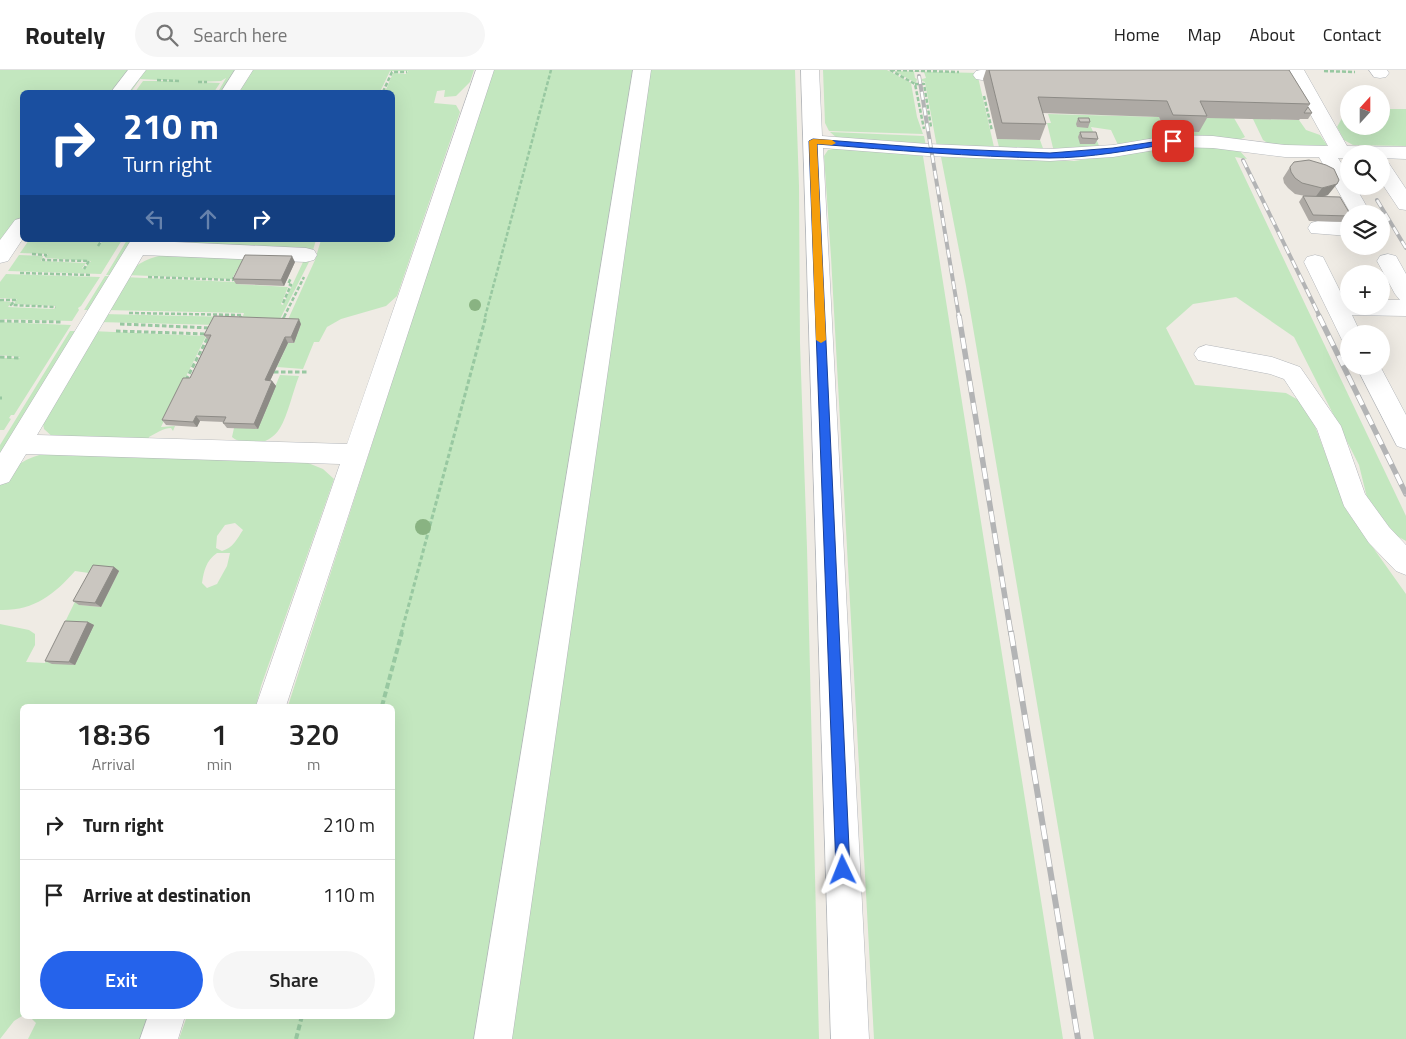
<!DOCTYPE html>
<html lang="en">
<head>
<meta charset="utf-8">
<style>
	:root { --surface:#fff; --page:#f6f6f6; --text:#222; --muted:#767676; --line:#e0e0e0; --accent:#2563eb }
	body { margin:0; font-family:"Titillium Web",sans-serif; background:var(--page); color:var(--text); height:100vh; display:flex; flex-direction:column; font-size:19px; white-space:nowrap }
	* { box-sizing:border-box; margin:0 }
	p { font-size:16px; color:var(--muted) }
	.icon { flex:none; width:28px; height:28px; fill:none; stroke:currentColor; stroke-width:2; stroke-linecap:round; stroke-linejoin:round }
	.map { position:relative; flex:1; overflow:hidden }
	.details { position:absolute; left:20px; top:634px; width:375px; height:315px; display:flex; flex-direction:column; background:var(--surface); border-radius:8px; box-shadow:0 5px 20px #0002 }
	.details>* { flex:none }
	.banner { position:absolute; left:20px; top:20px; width:375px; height:152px; border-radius:8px; box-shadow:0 5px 20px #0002; background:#1a4fa0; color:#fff; overflow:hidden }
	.needle { width:32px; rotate:21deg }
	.fabs { position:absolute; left:1340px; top:15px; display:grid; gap:10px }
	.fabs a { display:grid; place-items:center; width:50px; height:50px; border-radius:50%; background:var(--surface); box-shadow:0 5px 20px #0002; font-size:25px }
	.pin { position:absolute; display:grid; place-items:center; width:42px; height:42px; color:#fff; margin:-21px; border-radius:10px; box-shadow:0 2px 8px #0006 }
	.me { position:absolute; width:55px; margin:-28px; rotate:358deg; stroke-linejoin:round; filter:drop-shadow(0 0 4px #0008) }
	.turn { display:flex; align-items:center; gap:18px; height:105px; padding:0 20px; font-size:22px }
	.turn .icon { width:65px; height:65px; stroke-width:2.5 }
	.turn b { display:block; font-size:35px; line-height:42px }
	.lanes { display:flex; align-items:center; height:48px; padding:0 20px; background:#0003; justify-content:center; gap:25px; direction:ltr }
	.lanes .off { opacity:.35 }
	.eta { display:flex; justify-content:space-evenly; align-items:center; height:85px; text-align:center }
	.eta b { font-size:30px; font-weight:600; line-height:35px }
	.primary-button { display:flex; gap:10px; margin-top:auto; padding:10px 20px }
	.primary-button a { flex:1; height:58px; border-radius:30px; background:var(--accent); color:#fff; font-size:20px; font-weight:600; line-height:58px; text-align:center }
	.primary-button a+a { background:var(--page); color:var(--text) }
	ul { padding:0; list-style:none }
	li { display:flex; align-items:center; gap:15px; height:70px; padding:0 20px; border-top:1px solid var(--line) }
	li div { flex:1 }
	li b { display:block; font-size:19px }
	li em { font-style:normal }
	header { display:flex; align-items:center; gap:30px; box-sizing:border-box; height:70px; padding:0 25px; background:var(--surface); border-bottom:1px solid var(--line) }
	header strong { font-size:24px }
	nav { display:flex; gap:28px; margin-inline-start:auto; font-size:18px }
	.search { width:350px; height:45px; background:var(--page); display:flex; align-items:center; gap:12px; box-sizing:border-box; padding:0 18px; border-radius:28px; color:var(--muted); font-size:19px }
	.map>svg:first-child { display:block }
	.green { fill:#c3e7bf; fill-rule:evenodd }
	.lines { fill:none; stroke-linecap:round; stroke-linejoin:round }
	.minor-casing { stroke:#b4b7bb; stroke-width:1 }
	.path-far2 { stroke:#98c8a1; stroke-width:2.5; stroke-dasharray:4 2; stroke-linecap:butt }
	.path-far1 { stroke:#98c8a1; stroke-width:3; stroke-dasharray:4.5 2.5; stroke-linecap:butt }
	.path { stroke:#98c8a1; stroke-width:4; stroke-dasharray:6 3; stroke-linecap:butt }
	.minor { fill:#fff; fill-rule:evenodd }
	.rail-far2-casing { stroke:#b3b4b5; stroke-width:4 }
	.rail-far1-casing { stroke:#b3b4b5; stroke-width:5.5 }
	.rail-casing { stroke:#b3b4b5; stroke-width:6 }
	.rail-far2 { stroke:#fff; stroke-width:2.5; stroke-dasharray:8; stroke-linecap:butt }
	.rail-far1 { stroke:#fff; stroke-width:4; stroke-dasharray:11; stroke-linecap:butt }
	.rail { stroke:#fff; stroke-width:4.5; stroke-dasharray:14; stroke-linecap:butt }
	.tree { fill:#89b382 }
	.wall { fill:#aeaaa5 }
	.shaded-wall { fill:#8d8b86 }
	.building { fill:#cac6c0; stroke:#8d8b86 }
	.route { fill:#2563eb; stroke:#184099 }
	.slow { fill:#f59e0b }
</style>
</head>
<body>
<header>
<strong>Routely</strong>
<div class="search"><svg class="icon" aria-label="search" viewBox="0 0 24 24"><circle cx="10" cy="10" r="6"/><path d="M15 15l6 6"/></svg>Search here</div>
<nav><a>Home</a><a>Map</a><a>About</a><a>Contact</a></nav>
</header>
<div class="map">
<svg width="1406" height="969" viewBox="0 0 1406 969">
	<rect width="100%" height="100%" fill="#efebe4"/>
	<path class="green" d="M0 0H133L116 22H22V149L0 180Z
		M141 0H240L226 22H218L226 8 221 11 196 12 220 13 214 22H135L143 11H180L140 9 131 22H124Z
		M249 0H474L470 12 456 26 444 27 445 20 437 21 434 33 456 35 460 42 397 226 386 236 341 249 327 257 319 272H314L303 299 277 297 288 273H294L301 254H286L315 190 321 170H392V22H385L393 3 406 4 408 1H390L380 22H237Z
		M492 0H635L481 969H179L187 946H392V636H288Z
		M648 0H795L799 116 800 273 807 478 819 969H509Z
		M823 0H887L911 13 917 47 923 64 829 61 825 53Z
		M894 1 979 3 978 7 994 77H937L925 12 922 11V9L926 8 924 2H914L915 8 917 9 916 13Z
		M1381 39H1406V76L1353 75 1344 70 1337 57 1346 41H1349V56H1381Z
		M1048 44 1159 47 1165 61 1198 62 1192 47 1234 48 1245 67 1239 70 1163 67 1118 75 1111 60 1091 57 1100 78 1054 82 1047 53H1051Z
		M1253 49 1299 50 1306 60 1320 65 1327 75 1322 77 1269 74 1263 70Z
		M830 62 924 66 926 76 837 68Z
		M997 69 1040 70 1044 81 999 77Z
		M1188 76 1239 80 1247 89 1235 87 1406 446V471L1397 466 1370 440 1359 395 1294 267 1236 227 1193 234 1166 258 1195 315 1286 323 1307 335 1347 441 1406 524V969H1094L966 216 941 87 1074 91 1168 77 1175 87 1193 85Z
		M839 78 923 86 1063 969H874L831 187 824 86 828 80Z
		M29 170H101L99 176 103 170H122L101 204 8 201 19 185 43 186 41 191 86 193 82 198 84 199 91 191 45 188 48 184 20 183Z
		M127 170H135L92 240H84L105 206H110V205H106Z
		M160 170H316L310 190 278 253 241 252 244 243 104 240 123 207 234 212 239 201 236 214 288 217 281 234 283 235 303 192H305L170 176Z
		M168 184 245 187 242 198H238L232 209 126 205C138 192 151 187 168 184Z
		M6 204 100 207 81 236 78 238 79 240 72 251 0 249V231L12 232 8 237 54 239 56 236 14 234 17 229 0 228V212Z
		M102 244 235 247 216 255 98 252Z
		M0 252 71 255 14 345H11L9 348 11 349 4 360H0V329L2 327H0V288H19L20 287 0 285Z
		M70 261H79L0 389V375Z
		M91 261 206 266 161 357 175 356 173 361 171 358C164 358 156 363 149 367L147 373 55 369 44 359 42 348Z
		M280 305 299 306C293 321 288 345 280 358 270 375 247 379 232 367L234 358H258Z
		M47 383 293 387 323 399 334 409 261 616 256 636H22V946L14 951 0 969V554L29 560 35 564V575L26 592 45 593 89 503 75 501C54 525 33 541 0 540V413C11 396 28 387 47 383ZM235 453 243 460C237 469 233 478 222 481L216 478 217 466 225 455ZM217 483H230L227 496 217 514 207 518 202 513C204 500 206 491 217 483ZM119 501 101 537 80 535H79Z
		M29 946H149L141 969H28L36 953Z"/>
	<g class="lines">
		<defs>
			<path id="minor" d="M128 0H146L129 22H111Z
				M235 0H253L239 22H221Z
				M476 0H494L286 636H256L340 394 26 384 9 412 0 415V383L131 170 306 178 314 180 317 185 314 190 306 192 143 185 37 365 347 374Z
				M633 0H651L512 969H474Z
				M801 0H819L822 66 928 74 1050 79 1113 75 1173 65 1213 66 1285 75 1328 76 1286 0H1304L1347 76 1406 77V89L1381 88V84H1349V88H1338L1349 105V116H1355L1371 144H1351L1319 87H1285L1213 78 1173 77 1113 87 1050 91 928 86 823 78 869 969H831Z
				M981 0 1076 2 1075 0H1093L1096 8 1093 12 1087 13 982 10 976 9 973 5 976 1Z
				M1369 0H1387L1389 3 1386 7 1380 8 1374 7Z
				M1381 90 1388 92 1406 119V140L1399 139 1381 112Z
				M22 148V170L8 191 0 193V170L15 150Z
				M1318 151 1349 152V166L1311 163 1308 158 1311 153Z
				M1388 184 1396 186 1406 204V246L1352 245 1361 264H1349V272L1342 270 1304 192 1307 187 1315 185 1323 187 1344 229H1349V236H1381V230H1400L1395 224 1377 191 1380 186Z
				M1206 275 1272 287 1300 297 1341 356 1365 424 1389 457 1406 475V505L1396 501 1369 473 1344 436 1317 359 1284 309 1270 304 1198 290 1194 284 1198 278Z
				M1356 296H1380L1406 345V379L1397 376Z
				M148 946H185L178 969H140Z"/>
		</defs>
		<use href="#minor" class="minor-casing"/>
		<path class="path-far2" d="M890 0 915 14 924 59
			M891 0 959 2
			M1324 1 1355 2
			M157 10 179 11
			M198 12H207
			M915 14H924L931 57
			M383 22 392 2H407
			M984 26 992 61
			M98 176 102 170
			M32 184 46 185 43 190 89 191 84 199
			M20 203 91 205
			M148 207 233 210 234 206
			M0 230H15L11 235 56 237
			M283 233 291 215 288 214 291 208
			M129 243 242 245 241 247
			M284 247 304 207
			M485 247 551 0"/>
		<path class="path-far1" d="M239 250 241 246
			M0 251 62 252
			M282 251 285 246
			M120 254 211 258
			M116 261 207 264
			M0 287 20 288
			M274 302H309
			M186 310 208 267
			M0 328H2
			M401 564 486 246"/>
		<path class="path" d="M382 636 402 562
			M296 969 302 946"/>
		<use href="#minor" class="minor"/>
		<defs>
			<path id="rail-far2" d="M919 6 959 247
				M1243 90 1320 247
				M1377 130 1406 178"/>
			<path id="rail-far1" d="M959 246 1011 564
				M1319 246 1406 424"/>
			<path id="rail" d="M1011 562 1078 969"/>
		</defs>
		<use href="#rail-far2" class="rail-far2-casing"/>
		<use href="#rail-far1" class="rail-far1-casing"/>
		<use href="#rail" class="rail-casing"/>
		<use href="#rail-far2" class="rail-far2"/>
		<use href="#rail-far1" class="rail-far1"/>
		<use href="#rail" class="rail"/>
	</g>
	<g class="tree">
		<circle cx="475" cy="235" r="6"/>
		<circle cx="423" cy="457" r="8"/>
	</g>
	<path class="wall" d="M986 0H1289L1310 34 1308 37 1312 43 1308 49H1300L1299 50 1207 48 1199 62 1165 61 1159 47 1043 43 1046 54 1040 70 997 69 983 9Z
		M1078 48 1090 52 1088 58 1077 57 1076 54Z
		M1080 62 1098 69 1095 74H1080L1078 67Z
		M1309 90 1328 125 1322 127 1349 144V149L1347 152 1309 151 1299 132 1303 126H1305L1295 124 1288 118 1284 113 1283 108 1290 97Z
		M295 192 284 216 236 214 233 209Z
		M301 254 294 273H288L270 311H272L276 316 258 359 227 358 223 353 224 352 200 351 197 357 166 355 162 350 190 308 208 270 204 265Z
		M114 497 119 501 101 537 79 535 73 531Z
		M88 552 94 555 75 595 52 594 45 591Z"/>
	<path class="shaded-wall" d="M1337 114 1328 125 1314 129 1322 118Z
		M292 186 295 192 284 216 281 210Z
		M299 249 301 254 294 273 291 267Z
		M285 267 288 273 268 315 265 310Z
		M272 311 276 316 258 359 254 354Z
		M196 346 200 351 197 357 193 352Z
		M114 497 119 501 101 537 95 533Z
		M88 552 94 555 75 595 69 592Z"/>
	<path class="building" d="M989 0H1289L1310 34 1200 31 1207 46 1173 45 1167 31 1038 27 1046 54 1002 53Z
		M1308 37 1312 43H1304Z
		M1078 48H1089L1090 52H1080Z
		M1080 62H1096L1098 69 1082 68Z
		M1309 90 1326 95 1334 99 1339 110 1337 114 1322 118 1302 113 1295 108 1291 102 1290 97 1294 92Z
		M1303 126 1340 127 1350 144H1349V146L1313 145Z
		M245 185 292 186 281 210 233 209Z
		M214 246 299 249 291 267H285L265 310 272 311 254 354 223 353 226 347 196 346 193 352 162 350 183 308H190L211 265H204Z
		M93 495 114 497 95 533 73 531Z
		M65 551 88 552 69 592 45 591Z"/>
	<path class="route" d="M813 69 928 78 1050 83 1113 78 1173 69 1177 71 1173 73C1132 80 1090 88 1049 88 971 87 894 80 817 74L850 800 848 804 843 807 838 804 836 800 809 71Z"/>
	<path class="slow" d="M813 69 832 70 836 73 832 75 817 74 826 270 821 273 816 270 809 71Z"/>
</svg>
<div class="fabs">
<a><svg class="needle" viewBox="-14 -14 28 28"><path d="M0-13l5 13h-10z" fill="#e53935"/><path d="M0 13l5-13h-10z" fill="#767676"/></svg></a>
<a><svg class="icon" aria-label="search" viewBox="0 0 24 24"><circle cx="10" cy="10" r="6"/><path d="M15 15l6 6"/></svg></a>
<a><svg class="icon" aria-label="layers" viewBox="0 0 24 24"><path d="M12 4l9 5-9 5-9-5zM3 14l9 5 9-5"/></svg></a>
<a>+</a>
<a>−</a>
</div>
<div class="pin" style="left:1173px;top:71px;background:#d93025"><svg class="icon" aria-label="arrive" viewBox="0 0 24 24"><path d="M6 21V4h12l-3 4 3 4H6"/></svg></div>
<svg class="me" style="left:843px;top:800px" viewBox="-20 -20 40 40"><path d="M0-17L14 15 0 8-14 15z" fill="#2563eb" stroke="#fff" stroke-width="4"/></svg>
<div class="banner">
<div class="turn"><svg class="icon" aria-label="right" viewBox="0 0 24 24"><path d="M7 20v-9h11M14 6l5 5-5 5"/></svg><div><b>210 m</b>Turn right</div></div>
<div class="lanes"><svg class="icon off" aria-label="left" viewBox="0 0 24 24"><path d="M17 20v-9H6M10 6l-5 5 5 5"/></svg><svg class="icon off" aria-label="ahead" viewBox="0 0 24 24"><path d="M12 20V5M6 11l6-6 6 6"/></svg><svg class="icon" aria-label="right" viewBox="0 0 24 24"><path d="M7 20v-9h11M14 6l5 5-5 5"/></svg></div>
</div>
<section class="details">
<div class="eta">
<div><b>18:36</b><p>Arrival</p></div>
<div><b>1</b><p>min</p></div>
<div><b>320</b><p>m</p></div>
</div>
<ul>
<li><svg class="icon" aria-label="right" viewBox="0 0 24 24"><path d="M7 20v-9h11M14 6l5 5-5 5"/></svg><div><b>Turn right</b></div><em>210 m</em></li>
<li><svg class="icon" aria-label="arrive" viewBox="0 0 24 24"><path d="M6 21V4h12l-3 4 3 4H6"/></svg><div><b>Arrive at destination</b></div><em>110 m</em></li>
</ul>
<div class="primary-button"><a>Exit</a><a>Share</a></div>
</section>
</div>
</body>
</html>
